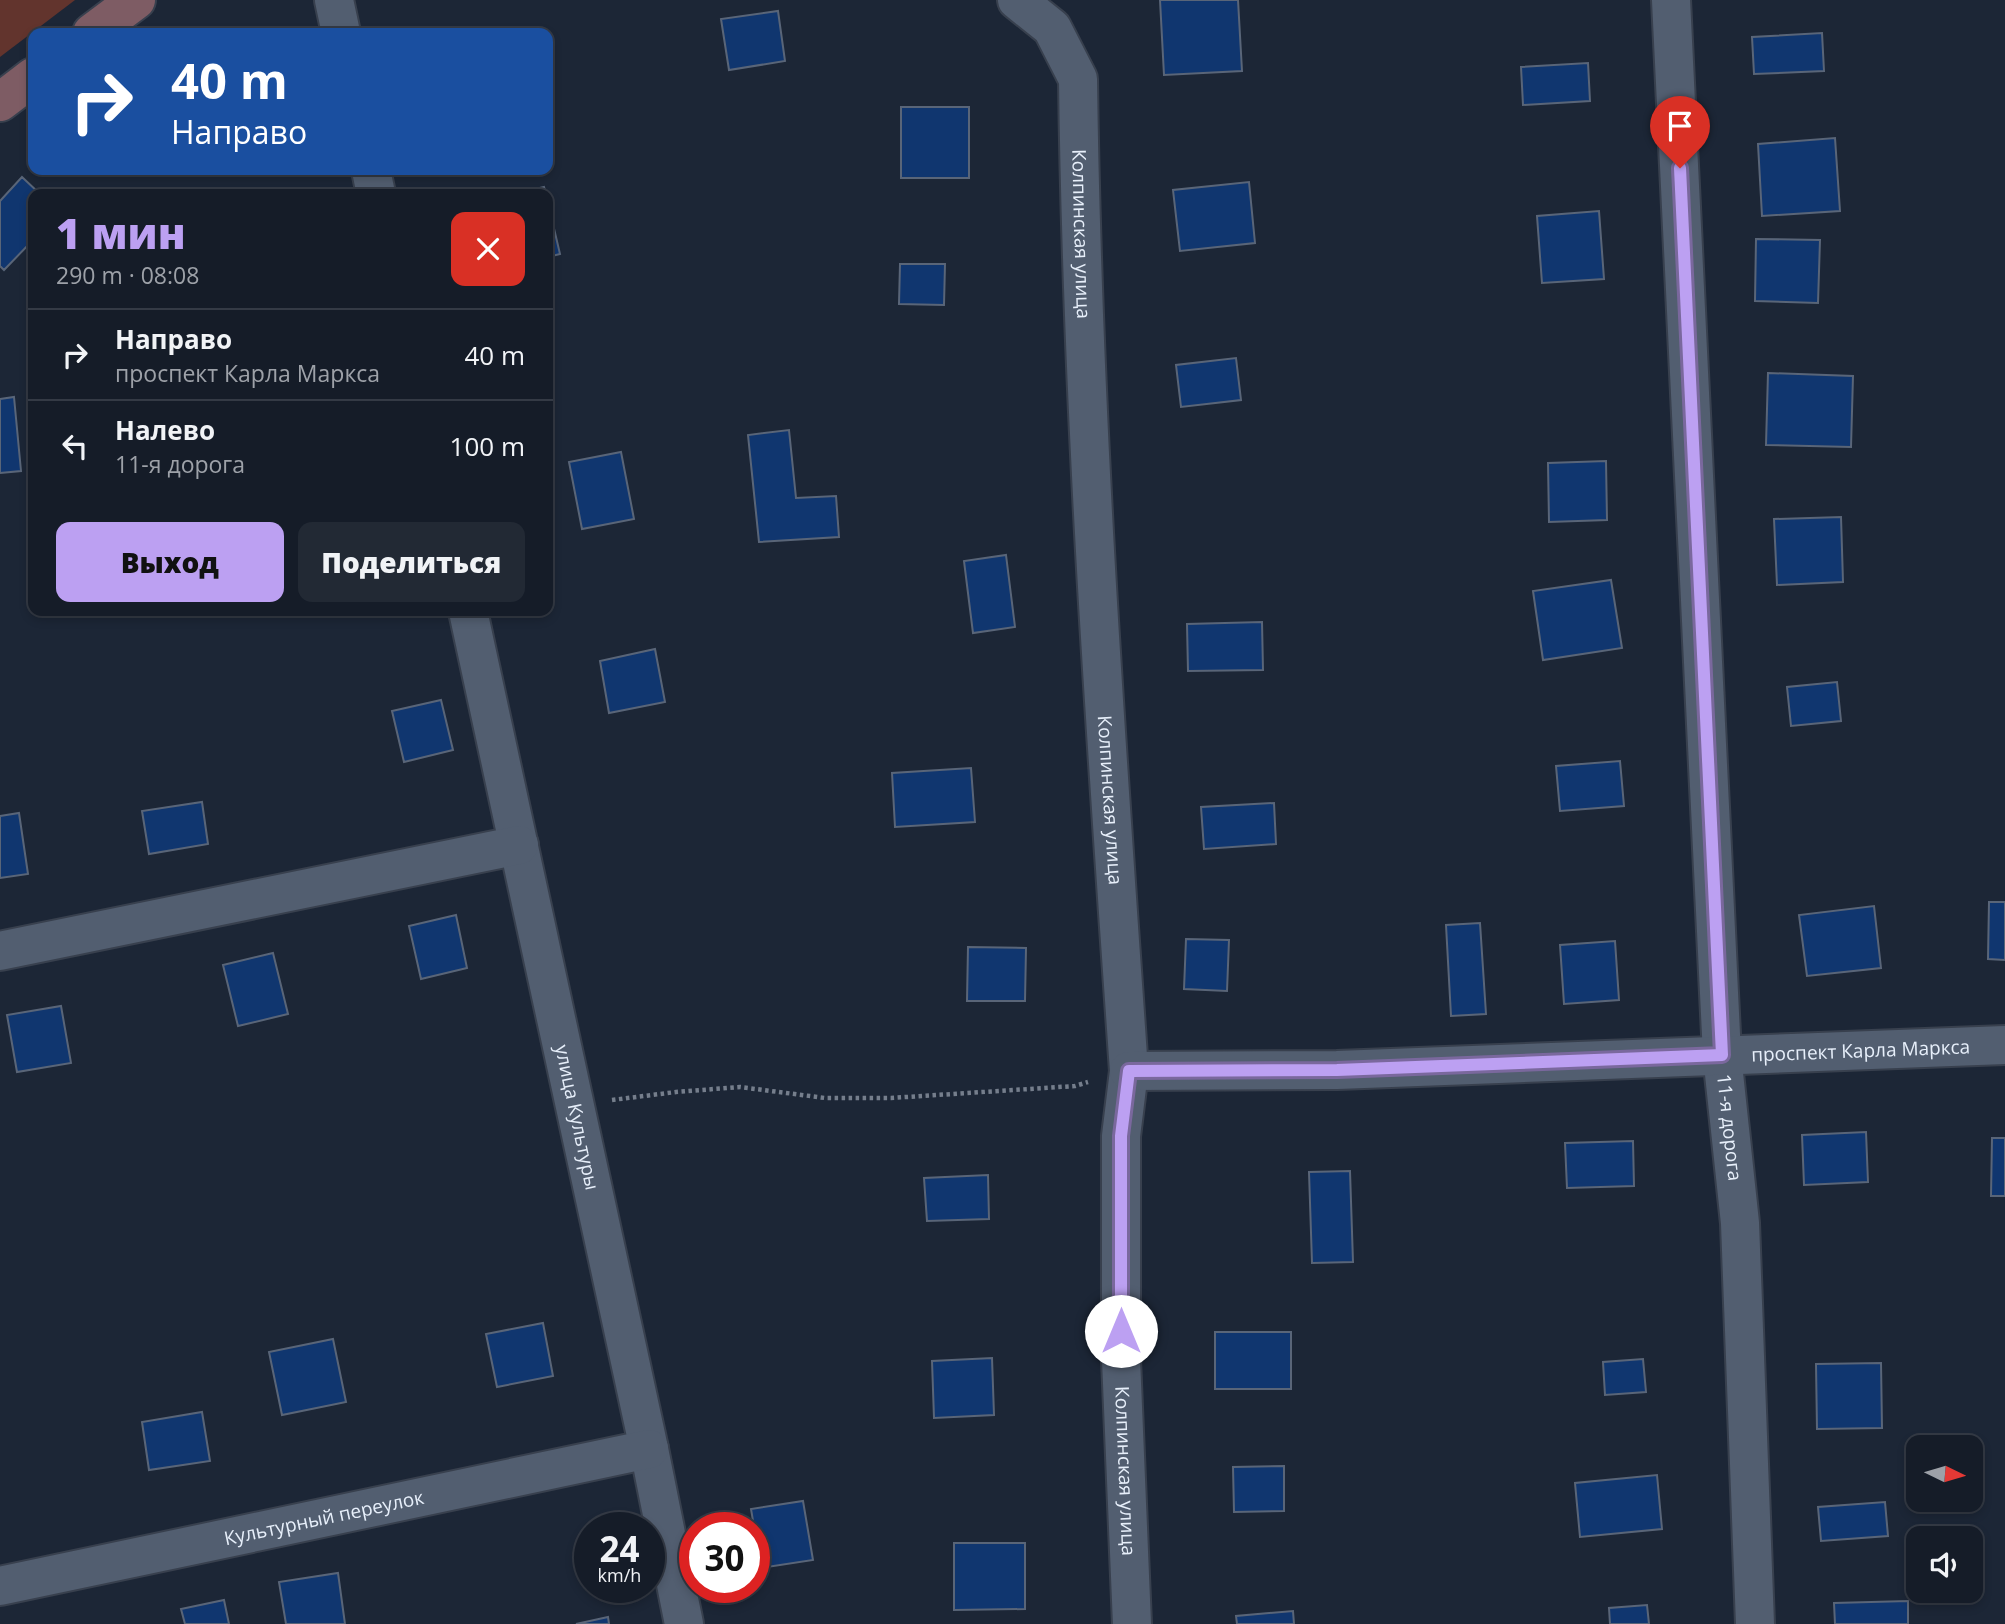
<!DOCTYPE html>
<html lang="ru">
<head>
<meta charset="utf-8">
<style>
	:root { --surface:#151c28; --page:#222934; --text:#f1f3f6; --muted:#9da1a8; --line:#343a45; --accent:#bca0f2 }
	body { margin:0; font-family:"Open Sans",sans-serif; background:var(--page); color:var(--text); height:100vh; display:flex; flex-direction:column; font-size:26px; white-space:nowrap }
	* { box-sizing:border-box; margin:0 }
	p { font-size:23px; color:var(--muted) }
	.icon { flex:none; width:38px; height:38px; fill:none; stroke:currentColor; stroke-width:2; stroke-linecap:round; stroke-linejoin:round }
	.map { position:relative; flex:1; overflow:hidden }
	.panel { position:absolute; left:28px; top:189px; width:525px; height:427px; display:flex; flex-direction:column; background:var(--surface); border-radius:14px; box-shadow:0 4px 10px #0003,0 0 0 2px var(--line) }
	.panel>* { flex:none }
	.hud { position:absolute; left:28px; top:28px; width:525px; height:147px; border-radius:14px; box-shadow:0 4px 10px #0003,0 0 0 2px var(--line); background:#1a4fa0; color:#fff; overflow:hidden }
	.needle { width:46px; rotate:95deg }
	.buttons { position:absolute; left:1906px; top:1435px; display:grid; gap:14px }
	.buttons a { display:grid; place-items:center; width:77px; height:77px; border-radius:14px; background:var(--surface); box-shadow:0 4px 10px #0003,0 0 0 2px var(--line); font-size:35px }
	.speed { position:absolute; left:574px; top:1512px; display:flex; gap:14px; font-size:35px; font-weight:700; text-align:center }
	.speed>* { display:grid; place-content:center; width:91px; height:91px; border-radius:50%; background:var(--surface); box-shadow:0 4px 10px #0003,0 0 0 2px var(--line); line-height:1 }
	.speed small { font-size:18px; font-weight:400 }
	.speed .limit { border:10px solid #d22; background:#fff; color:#111 }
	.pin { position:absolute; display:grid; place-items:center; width:60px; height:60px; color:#fff; margin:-72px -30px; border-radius:50% 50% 50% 0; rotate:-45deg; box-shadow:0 0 7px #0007 }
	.pin .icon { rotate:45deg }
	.me { position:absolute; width:77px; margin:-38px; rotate:0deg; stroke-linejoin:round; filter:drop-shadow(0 0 5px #0008) }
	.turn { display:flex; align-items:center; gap:24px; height:147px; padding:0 28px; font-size:32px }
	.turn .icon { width:91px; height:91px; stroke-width:2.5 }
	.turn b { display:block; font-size:49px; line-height:60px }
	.round { display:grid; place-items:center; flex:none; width:74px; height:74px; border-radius:14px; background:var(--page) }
	.overview { display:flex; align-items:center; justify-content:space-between; height:119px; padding:0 28px }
	h1 { font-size:42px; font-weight:800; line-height:52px; color:var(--accent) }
	.cta { display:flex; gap:14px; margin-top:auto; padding:14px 28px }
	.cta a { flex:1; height:80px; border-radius:14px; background:var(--accent); color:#111; font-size:28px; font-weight:800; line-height:80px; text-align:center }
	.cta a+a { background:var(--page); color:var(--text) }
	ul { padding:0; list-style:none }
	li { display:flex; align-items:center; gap:21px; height:91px; padding:0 28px; border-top:2px solid var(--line) }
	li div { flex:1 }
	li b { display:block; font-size:26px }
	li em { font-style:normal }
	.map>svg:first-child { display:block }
	.green { fill:#62342d }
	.building { fill:#10366f; stroke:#596578; stroke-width:2 }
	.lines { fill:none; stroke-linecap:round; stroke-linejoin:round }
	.street-casing { stroke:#38404e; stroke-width:42 }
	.secondary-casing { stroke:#38404e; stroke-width:42 }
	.path { stroke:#757e8c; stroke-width:4.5; stroke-dasharray:3.5 3.5; stroke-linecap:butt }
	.street { stroke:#525e70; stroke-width:38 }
	.secondary { stroke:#7e5c64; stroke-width:38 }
	.route-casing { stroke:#7a689d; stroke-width:18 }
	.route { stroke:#bca0f2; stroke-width:12 }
	.labels { text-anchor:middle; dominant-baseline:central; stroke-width:7; stroke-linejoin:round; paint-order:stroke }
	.street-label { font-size:19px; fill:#e7effa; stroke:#1c2636 }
</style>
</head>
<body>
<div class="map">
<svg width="2005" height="1624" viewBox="0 0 2005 1624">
	<rect width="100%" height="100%" fill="#1c2636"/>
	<path class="green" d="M0 0H75L0 57Z"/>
	<path class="building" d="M1160 0H1238L1242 71 1164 75Z
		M778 11 785 61 729 70 721 19Z
		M1822 33 1824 71 1754 74 1752 37Z
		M1588 63 1590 101 1523 105 1521 67Z
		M901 107H969V178H901Z
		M1835 138 1840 211 1762 216 1758 144Z
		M22 177 40 194H33V240L4 270 0 266V201Z
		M1249 182 1255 243 1180 251 1173 190Z
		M544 187 546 194H514Z
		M548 203 560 254 548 257Z
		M1599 211 1604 279 1542 283 1537 216Z
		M1756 239 1820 240 1818 303 1755 301Z
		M900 264H945L944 305 899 304Z
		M1236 358 1241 400 1181 407 1176 365Z
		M1768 373 1853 376 1851 447 1766 445Z
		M14 397 21 471 0 473V399Z
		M789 430 796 498 836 496 839 537 759 542 748 435Z
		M621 452 634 519 582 529 569 462Z
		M1606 461 1607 520 1549 522 1548 463Z
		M1841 517 1843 582 1777 585 1774 519Z
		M1006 555 1015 627 973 633 964 561Z
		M1611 580 1622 648 1543 660 1533 591Z
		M1262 622 1263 670 1188 671 1187 624Z
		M655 649 665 702 609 713 600 661Z
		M1837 682 1841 721 1791 726 1787 687Z
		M441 700 453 750 404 762 392 711Z
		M1620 761 1624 806 1560 811 1556 766Z
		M971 768 975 822 895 827 892 773Z
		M202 802 208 844 149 854 142 811Z
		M1274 803 1276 844 1204 849 1201 807Z
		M19 813 28 874 0 878V816Z
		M1989 902H2005V960L1988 959Z
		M1874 906 1881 968 1807 976 1799 915Z
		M456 915 467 968 421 979 409 926Z
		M1480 923 1486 1014 1451 1016 1446 925Z
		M1186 939 1229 940 1227 991 1184 989Z
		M1615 941 1619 1000 1564 1004 1560 945Z
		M968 947 1026 948 1025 1001H967Z
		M273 953 288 1014 238 1026 223 965Z
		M61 1006 71 1063 17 1072 7 1015Z
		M1866 1132 1868 1182 1804 1185 1802 1135Z
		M1992 1138H2005V1196H1991Z
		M1633 1141 1634 1186 1567 1188 1565 1143Z
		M1350 1171 1353 1262 1312 1263 1309 1172Z
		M988 1175 989 1219 927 1221 924 1178Z
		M543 1323 553 1376 497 1387 486 1334Z
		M1215 1332H1291V1389H1215Z
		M333 1339 346 1402 282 1415 269 1352Z
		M992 1358 994 1415 934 1418 932 1361Z
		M1643 1359 1646 1392 1605 1395 1603 1362Z
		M1881 1363 1882 1428 1817 1429 1816 1364Z
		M202 1412 210 1461 149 1470 142 1422Z
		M1284 1466V1511L1234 1512 1233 1467Z
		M1657 1475 1662 1529 1580 1537 1575 1483Z
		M803 1501 813 1560 761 1568 751 1509Z
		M1885 1502 1888 1536 1821 1541 1818 1507Z
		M954 1543H1025V1609L954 1610Z
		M338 1573 345 1624H286L279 1582Z
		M224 1600 229 1624H185L181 1609Z
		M1908 1601V1624H1835L1834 1603Z
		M1647 1605 1649 1624H1610L1609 1608Z
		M1293 1611 1294 1624H1237L1236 1616Z
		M608 1617 609 1624H576Z"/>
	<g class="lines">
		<defs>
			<g id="street">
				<path d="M334 0 341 33"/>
				<path id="s1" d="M1017 0 1052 28 1078 79C1082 410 1106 741 1129 1071L1121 1136V1359L1132 1624"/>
				<path id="s2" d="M1671 0 1722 1055 1740 1223 1755 1624"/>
				<path d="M371 170 376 194"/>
				<path id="s3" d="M468 611 649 1449 684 1624"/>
				<path d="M0 951 519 845"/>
				<path id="s4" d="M1129 1071 1337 1070 2005 1045"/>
				<path id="s5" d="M0 1586 649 1449"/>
			</g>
			<path id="secondary" d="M92 33 136 0
				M0 102 33 77"/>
		</defs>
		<use href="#street" class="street-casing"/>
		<use href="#secondary" class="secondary-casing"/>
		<path class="path" d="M612 1100 676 1092 740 1087 825 1098H891L1075 1086 1088 1082"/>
		<use href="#street" class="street"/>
		<use href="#secondary" class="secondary"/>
	</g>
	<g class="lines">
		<defs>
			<path id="route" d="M1121 1331V1136L1129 1071 1337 1070 1722 1055 1680 168"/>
		</defs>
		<use href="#route" class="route-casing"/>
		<use href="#route" class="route"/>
	</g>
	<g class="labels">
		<g class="street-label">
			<text stroke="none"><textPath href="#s1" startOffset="257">Колпинская улица</textPath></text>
			<text stroke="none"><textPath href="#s1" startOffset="824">Колпинская улица</textPath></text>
			<text stroke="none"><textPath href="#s4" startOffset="732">проспект Карла Маркса</textPath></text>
			<text stroke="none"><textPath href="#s3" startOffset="518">улица Культуры</textPath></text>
			<text stroke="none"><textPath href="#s2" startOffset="1129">11-я дорога</textPath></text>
			<text stroke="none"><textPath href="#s1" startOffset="1496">Колпинская улица</textPath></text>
			<text stroke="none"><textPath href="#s5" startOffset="331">Культурный переулок</textPath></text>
		</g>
	</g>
</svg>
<div class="buttons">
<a><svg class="needle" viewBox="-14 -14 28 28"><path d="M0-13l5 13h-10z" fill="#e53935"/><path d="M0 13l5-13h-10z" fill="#9da1a8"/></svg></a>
<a><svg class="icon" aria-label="sound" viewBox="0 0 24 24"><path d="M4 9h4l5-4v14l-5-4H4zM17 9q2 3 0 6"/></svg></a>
</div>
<div class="speed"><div>24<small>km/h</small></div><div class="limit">30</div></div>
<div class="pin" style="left:1680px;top:168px;background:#d93025"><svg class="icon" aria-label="arrive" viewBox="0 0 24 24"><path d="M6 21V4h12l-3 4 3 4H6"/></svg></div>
<svg class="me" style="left:1121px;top:1331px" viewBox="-20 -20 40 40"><circle r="19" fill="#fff"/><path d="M0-13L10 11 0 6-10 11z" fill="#bca0f2"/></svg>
<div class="hud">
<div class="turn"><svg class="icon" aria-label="right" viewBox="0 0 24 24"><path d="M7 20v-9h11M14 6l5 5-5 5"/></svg><div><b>40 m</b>Направо</div></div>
</div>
<section class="panel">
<div class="overview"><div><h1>1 мин</h1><p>290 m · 08:08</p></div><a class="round" style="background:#d93025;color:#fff"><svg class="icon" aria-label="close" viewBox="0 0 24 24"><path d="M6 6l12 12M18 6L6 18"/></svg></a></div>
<ul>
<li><svg class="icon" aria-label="right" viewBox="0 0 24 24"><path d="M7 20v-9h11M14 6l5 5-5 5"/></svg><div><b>Направо</b><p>проспект Карла Маркса</p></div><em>40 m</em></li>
<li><svg class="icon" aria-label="left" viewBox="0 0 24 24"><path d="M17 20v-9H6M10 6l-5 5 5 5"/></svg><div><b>Налево</b><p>11-я дорога</p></div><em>100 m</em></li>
</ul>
<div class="cta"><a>Выход</a><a>Поделиться</a></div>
</section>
</div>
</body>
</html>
